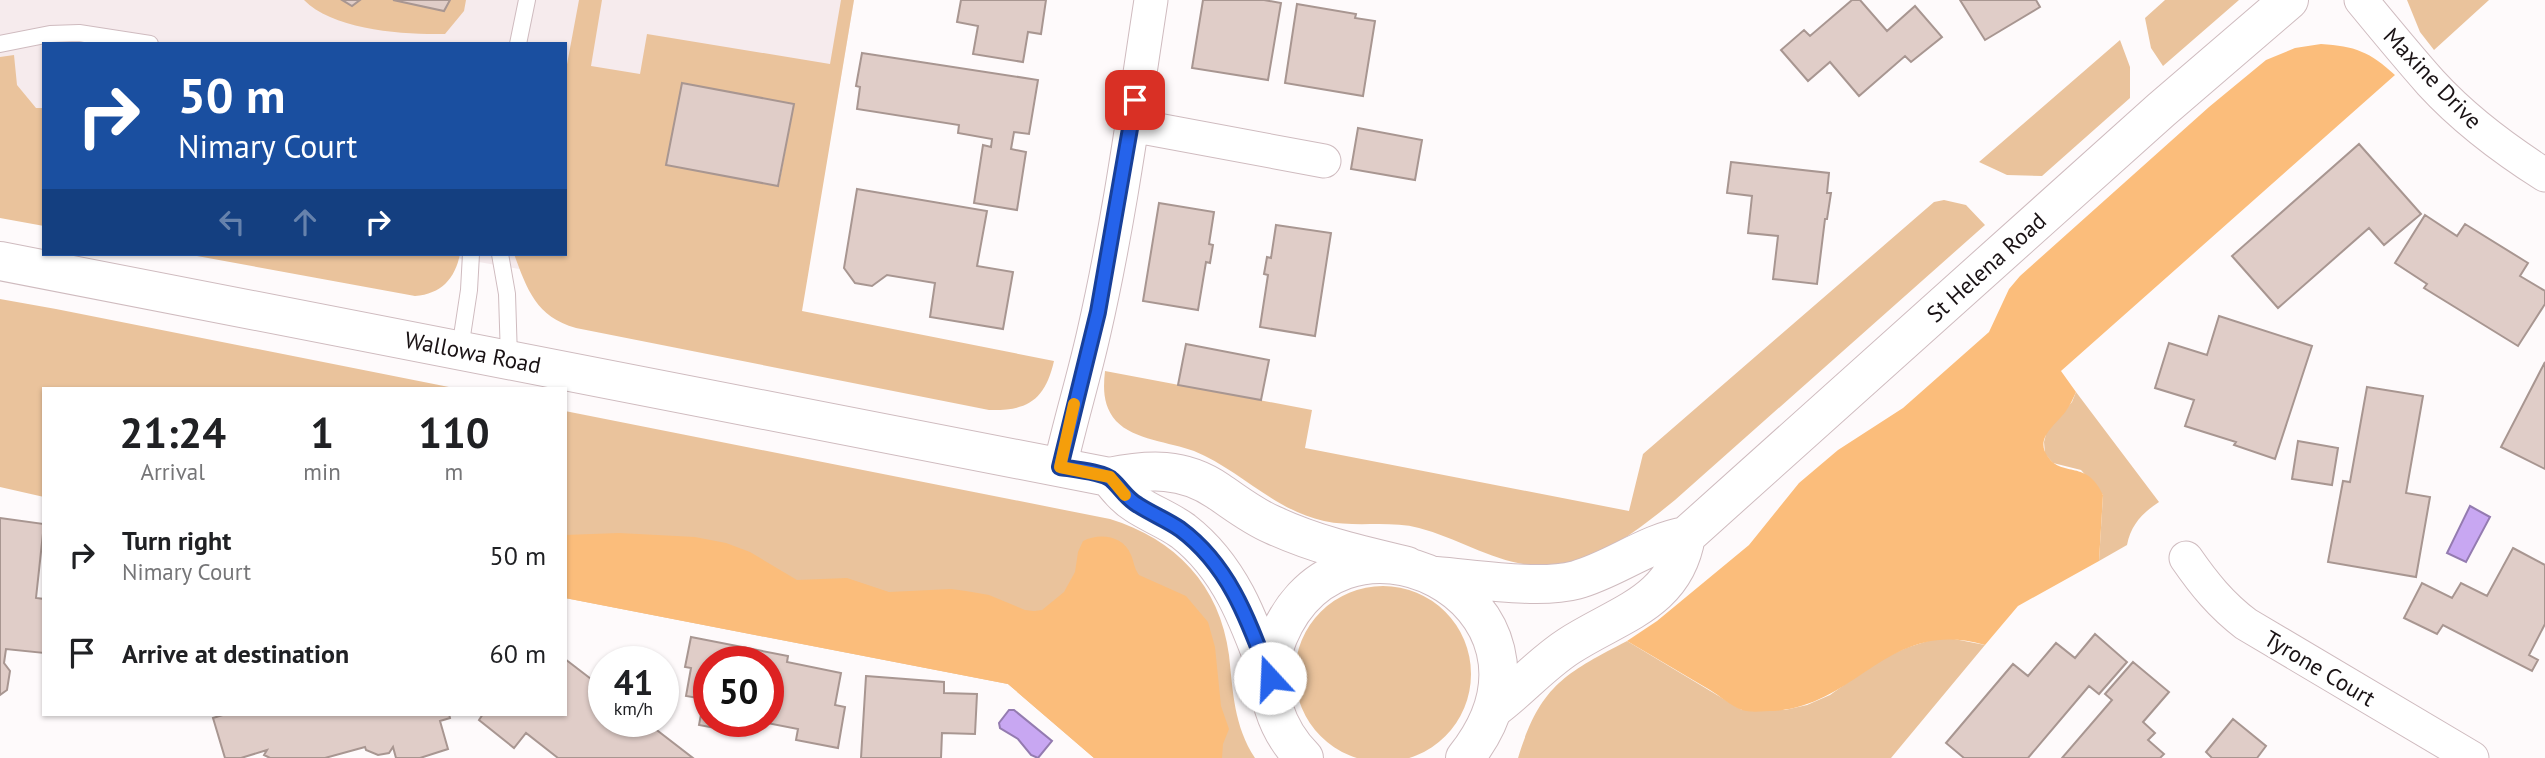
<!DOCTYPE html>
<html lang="en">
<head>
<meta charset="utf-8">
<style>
	:root { --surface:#fff; --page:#f6f6f6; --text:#202124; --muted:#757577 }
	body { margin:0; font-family:"PT Sans",sans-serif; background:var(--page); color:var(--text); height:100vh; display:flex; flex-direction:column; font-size:26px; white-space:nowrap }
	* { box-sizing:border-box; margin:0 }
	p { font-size:23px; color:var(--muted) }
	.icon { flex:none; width:38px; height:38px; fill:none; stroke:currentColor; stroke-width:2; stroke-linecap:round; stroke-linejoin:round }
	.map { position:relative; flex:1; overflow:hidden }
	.sheet { position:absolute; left:42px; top:387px; width:525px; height:329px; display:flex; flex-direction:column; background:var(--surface); border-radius:0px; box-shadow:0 2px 5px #0004 }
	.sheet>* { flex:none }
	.hud { position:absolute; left:42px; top:42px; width:525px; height:214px; border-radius:0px; box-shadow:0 2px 5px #0004; background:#1a4fa0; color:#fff; overflow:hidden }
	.speed { position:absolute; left:588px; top:646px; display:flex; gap:14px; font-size:35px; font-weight:700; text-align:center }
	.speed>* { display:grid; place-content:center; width:91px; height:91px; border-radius:50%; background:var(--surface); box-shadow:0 2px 5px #0004; line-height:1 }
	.speed small { font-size:18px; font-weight:400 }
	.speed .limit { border:10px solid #d22; background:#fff; color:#111 }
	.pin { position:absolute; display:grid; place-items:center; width:60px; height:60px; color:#fff; margin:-30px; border-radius:14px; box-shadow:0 4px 10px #0006 }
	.me { position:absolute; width:77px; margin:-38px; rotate:340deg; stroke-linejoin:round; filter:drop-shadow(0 0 5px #0008) }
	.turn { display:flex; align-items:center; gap:24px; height:147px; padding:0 21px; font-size:32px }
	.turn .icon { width:91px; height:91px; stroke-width:2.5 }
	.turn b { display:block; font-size:49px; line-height:60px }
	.lanes { display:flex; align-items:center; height:66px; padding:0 21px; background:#0003; justify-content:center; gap:35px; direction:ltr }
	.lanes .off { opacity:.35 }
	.eta { display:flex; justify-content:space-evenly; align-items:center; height:119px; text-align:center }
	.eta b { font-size:42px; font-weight:800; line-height:49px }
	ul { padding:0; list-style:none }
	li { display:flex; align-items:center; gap:21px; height:98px; padding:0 21px }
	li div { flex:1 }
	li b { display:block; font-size:26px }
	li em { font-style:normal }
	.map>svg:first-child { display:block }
	.built { fill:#f6ebed }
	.green { fill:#eac39c; fill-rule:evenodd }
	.forest { fill:#fbbd7b }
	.water { fill:#c8a7f2; stroke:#947bb0; stroke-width:2 }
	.building { fill:#e0cdc8; stroke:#a89691; stroke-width:2 }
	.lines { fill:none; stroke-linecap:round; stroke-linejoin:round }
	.lane-casing { stroke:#cfbbbf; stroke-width:18 }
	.street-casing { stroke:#cfbbbf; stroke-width:35 }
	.secondary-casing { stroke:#cfbbbf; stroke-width:40 }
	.lane { stroke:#fff; stroke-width:16 }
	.street { stroke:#fff; stroke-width:33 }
	.secondary { stroke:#fff; stroke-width:38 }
	.route-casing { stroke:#184099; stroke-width:18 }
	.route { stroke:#2563eb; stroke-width:12 }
	.slow { stroke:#f59e0b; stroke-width:12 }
	.labels { text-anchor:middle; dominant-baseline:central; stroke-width:7; stroke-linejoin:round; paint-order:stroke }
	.street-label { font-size:23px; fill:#1a1315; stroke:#fff }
</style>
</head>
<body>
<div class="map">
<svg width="2545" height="758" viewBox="0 0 2545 758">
	<rect width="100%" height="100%" fill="#fefafb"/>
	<path class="built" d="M0 0H854L802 306 548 274 433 254H565V44H44V185L0 177Z"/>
	<path class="green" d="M304 0H342L352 6 360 0H393L444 11 450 0H466L464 11 445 34C405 35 333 30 304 0Z
		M579 0H602L591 66 640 74 647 34 830 64 841 0H854L802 311 1054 361C1045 400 1028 411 989 410L576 328C536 317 527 289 514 254H565V75ZM682 83 794 104 779 185 667 165Z
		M2165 0H2239L2163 66 2151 48 2145 18Z
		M2407 0H2489L2434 50 2420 32Z
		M2120 40 2130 67V98L2042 176 2007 175 1979 162Z
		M14 55 17 85 36 108H44V226L0 218V57Z
		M1944 200 1966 205 1985 225 1675 500C1639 529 1603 559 1556 565 1506 571 1465 540 1419 528 1388 520 1356 528 1324 521 1274 510 1240 470 1194 451 1170 442 1134 440 1116 421 1103 406 1103 389 1105 371L1312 410 1305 448 1629 511 1643 454 1934 202Z
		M186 254H460C455 279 441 294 415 296Z
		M0 299 56 309 454 388H44V497L0 487Z
		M2076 392 2159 502C2142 513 2131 525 2127 545L2099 561 2103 495 2081 470 2053 463 2045 454 2044 442 2047 430 2072 402Z
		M565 411 1110 519C1175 539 1220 585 1229 655 1233 692 1234 726 1255 758H1094L1008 684 565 598Z
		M1295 674a88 88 0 1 1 176 0a88 88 0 1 1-176 0Z
		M1949 638 1985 645 1891 758H1518C1540 686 1564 674 1627 641L1742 710H1785L1807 705 1830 695 1878 661 1906 648 1931 640Z"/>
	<path class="forest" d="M2321 44C2355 46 2370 52 2395 75L2061 371 2076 392C2073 399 2070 405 2066 411 2056 425 2034 438 2048 457 2063 478 2087 459 2103 495L2099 561 2018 606 1985 645C1889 617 1859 705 1774 711 1764 711 1751 713 1742 710 1731 706 1720 696 1710 690 1682 674 1655 657 1627 641L1657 621 1749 545 1799 483 1838 450 1903 408 1989 332 2009 289 2020 276 2209 107 2266 60 2295 48Z
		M619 533 695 537 726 543 750 552 797 580 847 578 889 592 951 589 966 591 989 595 1025 610 1034 611 1042 610 1064 592 1075 572 1078 552 1083 541C1099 533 1123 535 1131 555 1134 562 1134 568 1139 575L1186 596 1208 622 1215 647 1221 706 1229 729 1223 744 1222 758H1094L1008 684 565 598V535Z"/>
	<path class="water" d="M2470 506 2490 517 2466 562 2447 553Z
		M1009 710H1014L1052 741 1038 758 1031 755 1018 739 1000 728 999 723Z"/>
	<path class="building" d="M342 0H360L352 6Z
		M393 0H450L444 11Z
		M961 0H1046L1041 34 1028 32 1023 62 973 54 978 26 957 22Z
		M1203 0H1264L1281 3 1268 80 1192 68Z
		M1852 0H1860L1887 31 1915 6 1942 37 1911 62 1905 56 1859 96 1830 62 1808 81 1781 50 1804 30 1810 36Z
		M1960 0H2036L2040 7 1985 40Z
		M1297 4 1356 14 1355 18 1375 21 1363 96 1285 83Z
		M862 53 1038 80 1029 134 1014 132 1011 149 1026 152 1017 210 974 203 983 145 991 147 992 139 958 133 959 125 857 109 860 87 856 86Z
		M682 83 794 104 778 186 666 165Z
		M1358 128 1422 140 1415 180 1351 169Z
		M2359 144 2421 214 2384 245 2369 228 2278 308 2232 256Z
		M1731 162 1829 173 1827 193H1831L1827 219H1825L1817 284 1773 279 1778 236 1748 233 1752 196 1727 193Z
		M857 189 987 211 977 266 1013 272 1003 329 930 317 935 283 887 275 872 286 855 283 844 268Z
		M1159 203 1214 212 1209 244 1213 245 1210 263 1206 262 1198 310 1143 301Z
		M2425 215 2457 236 2465 224 2528 263 2520 276 2545 291V304L2518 346 2424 288 2427 284 2395 263Z
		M1276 225 1331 233 1315 336 1260 327 1268 275 1264 274 1267 257 1271 258Z
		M2219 316 2312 346 2275 459 2234 445 2236 442 2185 426 2194 400 2155 388 2169 343 2207 355Z
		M1186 344 1269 360 1261 400 1178 385Z
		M2545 362V469L2501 447Z
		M2367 387 2423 396 2406 493 2430 497 2416 577 2328 562 2343 481 2350 482Z
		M2298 441 2338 448 2332 485 2292 479Z
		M0 518 44 524 36 598 44 599V653L6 649 4 663 10 671 7 690 0 695Z
		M2513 548 2545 565V624L2529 655 2538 660 2532 671 2443 625 2437 634 2404 618 2422 583 2452 598 2461 583 2487 596Z
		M2095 634 2127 662 2099 694 2089 686 2028 758H1964L1946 743 2013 664 2028 676 2056 643 2075 658Z
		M691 637 788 656 787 662 841 673 835 705 845 707 838 748 796 740 798 729 757 721H768V662H709V721H739L737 732 699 725 704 699 686 696 691 668 685 667Z
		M565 659 604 689V721H645L693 758H558L526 733 514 748 479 720 483 714H565Z
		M2133 662 2169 692 2143 722 2155 733 2148 740 2164 754 2160 758H2062L2112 700 2105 694Z
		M866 676 944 682V693L977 694 975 734 942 733 941 758H861Z
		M226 714H449L450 718 440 721 448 749 420 758H396L393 747 389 753 378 755 366 750 365 747 325 758H270L264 755 267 750 241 758H225L213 718Z
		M2233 719 2266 746 2257 758H2212L2206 752Z"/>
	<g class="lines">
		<defs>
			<path id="lane" d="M0 44 50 34 79 33 150 44
				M518 44 527 0
				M500 254 507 294 509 358
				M460 349 469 290 471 254"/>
			<path id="street" d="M2361 0C2384 28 2407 56 2431 83 2464 119 2504 149 2545 175
				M1131 125 1324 161
				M1060 467C1070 422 1084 377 1094 332 1119 223 1134 111 1151 0
				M2186 558C2204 584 2221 605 2246 624L2472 758"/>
			<path id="secondary" d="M0 261 1109 477C1149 469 1183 467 1218 491 1236 503 1252 516 1273 525 1316 545 1361 555 1407 566
				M1109 477C1117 487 1125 497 1136 504 1151 514 1168 520 1183 531 1231 568 1250 623 1270 678
				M1436 576C1475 579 1539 590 1576 580 1615 569 1646 543 1686 536L2161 110 2289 0
				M1493 709C1519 690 1541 664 1569 646 1618 614 1675 603 1686 536
				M1304 758C1277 731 1261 688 1273 651 1331 471 1589 602 1465 758"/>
		</defs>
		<use href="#lane" class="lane-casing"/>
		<use href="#street" class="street-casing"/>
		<use href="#secondary" class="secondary-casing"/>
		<use href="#lane" class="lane"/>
		<use href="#street" class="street"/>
		<use href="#secondary" class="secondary"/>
	</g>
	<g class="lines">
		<defs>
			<path id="route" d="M1135 100 1098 312 1060 467C1072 469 1104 472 1112 480 1121 488 1127 499 1138 505 1152 514 1167 520 1180 529 1230 566 1249 622 1270 678"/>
		</defs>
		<use href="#route" class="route-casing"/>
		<use href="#route" class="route"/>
		<path class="slow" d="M1074 404 1060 467 1110 477 1125 495"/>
	</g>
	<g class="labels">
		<g class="street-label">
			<text transform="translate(2433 78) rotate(46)">Maxine Drive</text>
			<text transform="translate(1986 267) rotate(-42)">St Helena Road</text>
			<text transform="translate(473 352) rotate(11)">Wallowa Road</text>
			<text transform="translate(2320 668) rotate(31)">Tyrone Court</text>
		</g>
	</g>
</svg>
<div class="speed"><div>41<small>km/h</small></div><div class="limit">50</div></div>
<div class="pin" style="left:1135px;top:100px;background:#d93025"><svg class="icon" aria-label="arrive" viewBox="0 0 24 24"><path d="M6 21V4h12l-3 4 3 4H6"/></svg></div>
<svg class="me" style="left:1270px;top:678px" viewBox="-20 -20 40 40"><circle r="19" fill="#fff"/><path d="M0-13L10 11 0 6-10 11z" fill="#2563eb"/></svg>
<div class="hud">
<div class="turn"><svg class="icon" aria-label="right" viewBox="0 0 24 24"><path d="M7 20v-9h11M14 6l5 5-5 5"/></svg><div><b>50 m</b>Nimary Court</div></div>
<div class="lanes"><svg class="icon off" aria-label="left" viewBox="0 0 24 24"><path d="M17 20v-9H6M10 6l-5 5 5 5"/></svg><svg class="icon off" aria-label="ahead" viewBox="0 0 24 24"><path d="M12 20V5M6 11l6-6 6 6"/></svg><svg class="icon" aria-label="right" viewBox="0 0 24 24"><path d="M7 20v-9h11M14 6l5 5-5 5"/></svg></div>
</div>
<section class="sheet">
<div class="eta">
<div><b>21:24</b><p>Arrival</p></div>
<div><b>1</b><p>min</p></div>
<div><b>110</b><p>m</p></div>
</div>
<ul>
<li><svg class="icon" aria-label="right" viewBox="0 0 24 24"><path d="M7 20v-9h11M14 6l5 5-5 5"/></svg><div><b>Turn right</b><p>Nimary Court</p></div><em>50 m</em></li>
<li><svg class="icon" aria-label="arrive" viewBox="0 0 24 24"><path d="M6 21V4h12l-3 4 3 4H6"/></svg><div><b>Arrive at destination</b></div><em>60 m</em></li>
</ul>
</section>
</div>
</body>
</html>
